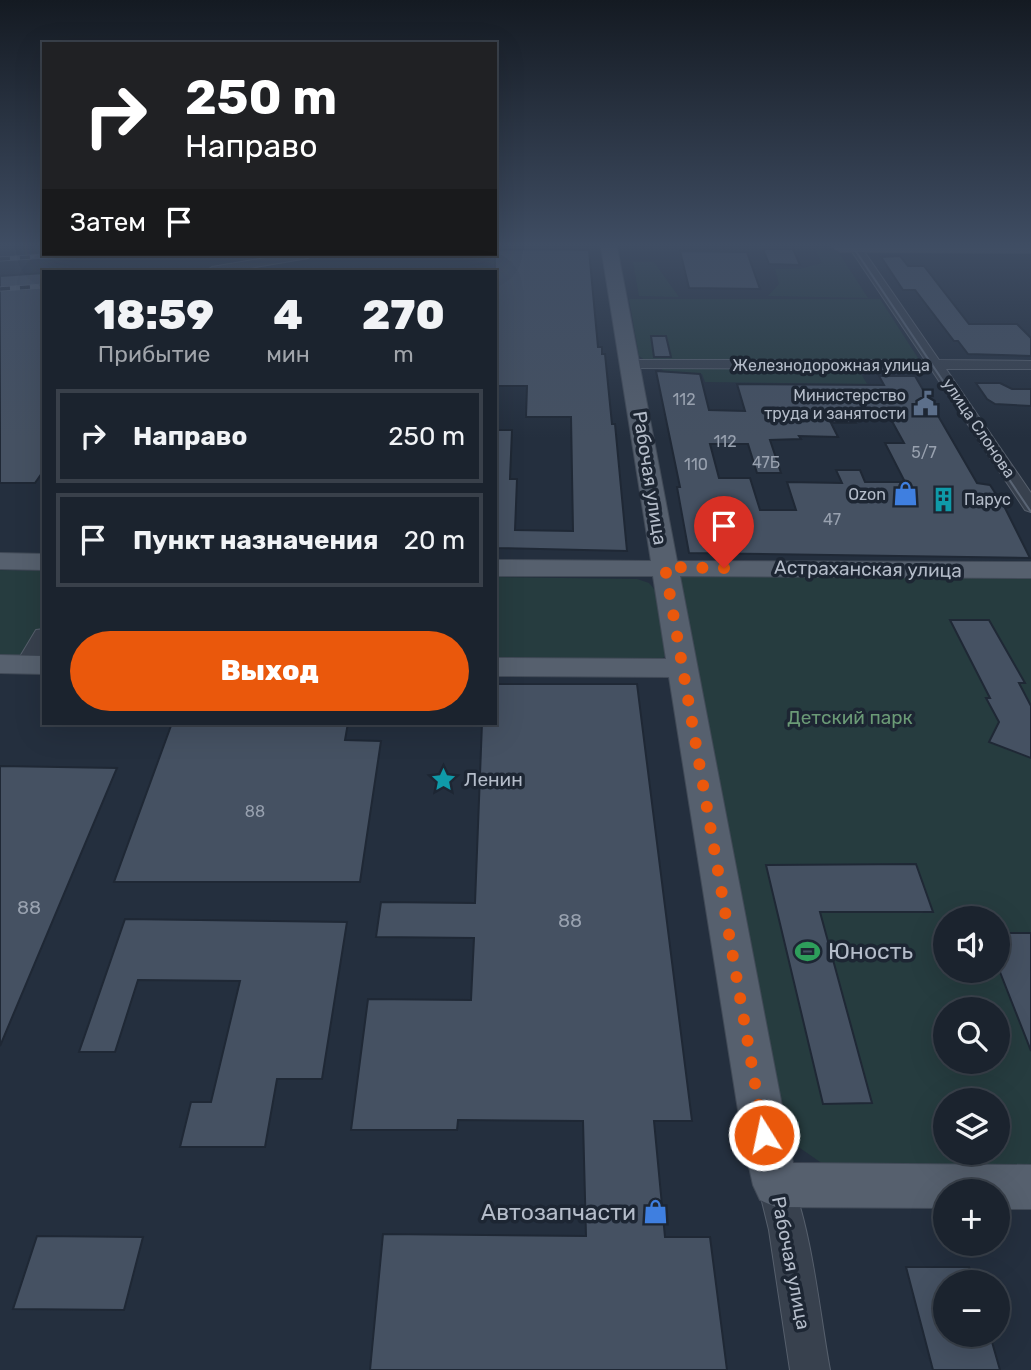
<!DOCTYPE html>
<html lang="ru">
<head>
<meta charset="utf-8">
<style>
	:root { --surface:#1b232e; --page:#242b36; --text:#f1f3f6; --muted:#a0a4aa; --line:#39404a; --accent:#ea580c }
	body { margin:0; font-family:Rubik,sans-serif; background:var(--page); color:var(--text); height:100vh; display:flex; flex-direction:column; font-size:26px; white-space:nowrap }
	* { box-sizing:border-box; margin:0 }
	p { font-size:23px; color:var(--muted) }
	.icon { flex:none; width:38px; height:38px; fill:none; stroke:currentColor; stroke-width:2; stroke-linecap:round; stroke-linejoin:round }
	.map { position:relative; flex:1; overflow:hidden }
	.drawer { position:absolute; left:42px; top:270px; width:455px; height:455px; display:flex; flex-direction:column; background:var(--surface); border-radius:0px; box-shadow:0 7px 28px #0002,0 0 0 2px var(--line) }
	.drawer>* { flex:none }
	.guide { position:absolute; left:42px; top:42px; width:455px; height:214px; border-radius:0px; box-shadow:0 7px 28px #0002,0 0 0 2px var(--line); background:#202124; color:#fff; overflow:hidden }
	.buttons { position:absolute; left:933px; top:906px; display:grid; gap:14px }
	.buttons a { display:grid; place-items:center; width:77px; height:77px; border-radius:50%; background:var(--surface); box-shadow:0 7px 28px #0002,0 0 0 2px var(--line); font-size:35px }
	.pin { position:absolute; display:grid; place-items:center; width:60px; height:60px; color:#fff; margin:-72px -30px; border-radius:50% 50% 50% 0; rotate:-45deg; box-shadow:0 0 7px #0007 }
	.pin .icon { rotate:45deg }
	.me { position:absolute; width:77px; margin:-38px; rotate:350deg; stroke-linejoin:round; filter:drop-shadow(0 0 5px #0008) }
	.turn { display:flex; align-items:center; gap:24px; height:147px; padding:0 28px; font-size:32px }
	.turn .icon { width:91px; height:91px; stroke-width:2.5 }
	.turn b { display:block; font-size:49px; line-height:60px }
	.then { display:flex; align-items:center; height:66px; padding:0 28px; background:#0003; gap:14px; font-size:26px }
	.eta { display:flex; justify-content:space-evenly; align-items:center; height:119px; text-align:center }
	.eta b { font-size:42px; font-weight:800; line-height:49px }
	.action { display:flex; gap:14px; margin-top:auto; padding:14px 28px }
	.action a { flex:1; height:80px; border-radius:42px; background:var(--accent); color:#fff; font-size:28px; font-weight:800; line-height:80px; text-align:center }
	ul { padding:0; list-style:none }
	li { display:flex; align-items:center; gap:21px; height:94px; margin:0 14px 10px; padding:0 14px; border:4px solid var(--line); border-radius:0px }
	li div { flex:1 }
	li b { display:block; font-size:26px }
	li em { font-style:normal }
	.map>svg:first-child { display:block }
	.green { fill:#263c3f; fill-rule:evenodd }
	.building { fill:#455162; stroke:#1f2835; stroke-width:2; fill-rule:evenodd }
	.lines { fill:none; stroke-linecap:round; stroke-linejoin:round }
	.minor-casing { stroke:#565f6c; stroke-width:2 }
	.major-casing { stroke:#414a57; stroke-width:2 }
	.minor { fill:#38414e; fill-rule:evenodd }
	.major { fill:#56606e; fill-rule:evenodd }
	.tram { stroke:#5a6575; stroke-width:2 }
	.rail-casing { stroke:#5a6575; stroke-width:5 }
	.rail { stroke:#1d2633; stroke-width:3.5; stroke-dasharray:10; stroke-linecap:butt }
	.route { stroke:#ea580c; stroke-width:12; stroke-dasharray:0 21.6 }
	.labels { text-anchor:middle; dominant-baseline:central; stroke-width:7; stroke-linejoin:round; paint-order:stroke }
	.far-street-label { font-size:16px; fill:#b4bcc9; stroke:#1d2633 }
	.far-poi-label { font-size:16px; fill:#b4bcc9; stroke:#1d2633; text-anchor:end }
	.number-label { font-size:16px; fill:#98a1af }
	.street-label { font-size:19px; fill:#b4bcc9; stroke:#1d2633 }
	.park-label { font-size:19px; fill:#6b9a76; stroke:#1d2633 }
	.poi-label { font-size:19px; fill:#b4bcc9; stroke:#1d2633; text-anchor:start }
	.near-number-label { font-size:19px; fill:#98a1af }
	.near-poi-label { font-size:23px; fill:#b4bcc9; stroke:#1d2633; text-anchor:start }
</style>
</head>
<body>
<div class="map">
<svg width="1031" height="1370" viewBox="0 0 1031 1370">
	<rect width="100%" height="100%" fill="#242f3e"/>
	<path class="green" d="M815 249 837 250 868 298 768 296 779 284 775 269H799L822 263Z
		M633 262H654L679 297 639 296Z
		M629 299H880L918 358 917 361 645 360 639 356Z
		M660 367 858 368 867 384 705 382 702 374 665 373Z
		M0 570 44 571V657H0Z
		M693 574 1031 579V1172L823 1164 797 1146 787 1134 681 596 678 579 681 575ZM945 919H998V971H945ZM945 1010H998V1062H945ZM945 1101H998V1153H945Z
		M495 577 637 579 649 583 655 590 667 654 663 658 653 660 495 659Z"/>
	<path class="building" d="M495 249 589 250 598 347H602V354H605L612 424H615L627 551 495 548V430H512L510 479H517L515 530 573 531 571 417H526L527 386H495Z
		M763 249H793L800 265 769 264Z
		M680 251 747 252 760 289 689 288Z
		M900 256 908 266H924L969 324H1017L1031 338V356L968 354 958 341H954L915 290H903L881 257Z
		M44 273V470L35 483H0V276Z
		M651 336H666L671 357H654Z
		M656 371 700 374 709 410 745 411 737 384 884 385 879 376H915L977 483 990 485 1005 508 1030 558 689 553 677 487H680ZM851 413 888 414 904 443H885L905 482H865L860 470H836L842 483 787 482 796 510H760L750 478H719L710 444H748L757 473H781L770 440 801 439 799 436 838 437 831 423H856Z
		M976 383H1000L1012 389H1031V406L995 404 987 399Z
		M950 620H989L1025 683H1019L1031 706V758L989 742 999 722 986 698H990Z
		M495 684H637L692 1121H654L665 1237H710L727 1370H370L383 1234 586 1236 583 1121 458 1120 457 1130H351L368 999 471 1000 474 938 376 937 381 902 475 903 482 723H495Z
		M172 723H348L345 740 381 741 360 882H114Z
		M0 766 117 768 0 1046Z
		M916 864 933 912H820L872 1103 823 1104 766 865Z
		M125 919 347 922 322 1079H277L265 1147H180L191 1102H211L240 981 138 980 115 1052H79Z
		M998 933H1031V1051L998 967Z
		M37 1236 143 1237 124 1310 13 1309Z
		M906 1267H969L974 1283H945V1335H990L1000 1370H933Z"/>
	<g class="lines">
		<defs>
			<path id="minor" d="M849 247H861L939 360 1031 361V369H946L1031 493V512L1025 510 931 369 632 368 625 364 632 360H925Z
				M289 254H314L308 258 232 271H206L212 267Z
				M44 629C44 646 44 655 34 670H18L15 665 36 630Z
				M776 1168 788 1173C812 1227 819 1311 830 1370H790L769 1230 758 1185 764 1173Z"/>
			<path id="major" d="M601 247H617L677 561 1031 562V578L680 576 793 1163 1031 1165V1209H998V1192H945V1208L776 1207 760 1200 753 1185 742 1135 669 677 495 676V658L666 659 653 576H495V560L651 561Z
				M832 247H1031V253L840 252Z
				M0 553 44 554V570L0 569Z
				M0 655 44 656V674L0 673Z"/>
		</defs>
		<use href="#minor" class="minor-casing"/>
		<use href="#major" class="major-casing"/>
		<use href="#minor" class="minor"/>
		<use href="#major" class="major"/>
		<path class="tram" d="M853 247 1031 512"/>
		<defs>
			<path id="rail" d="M0 259 79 254
				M0 289 44 286"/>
		</defs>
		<use href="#rail" class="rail-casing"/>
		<use href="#rail" class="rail"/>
	</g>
	<linearGradient id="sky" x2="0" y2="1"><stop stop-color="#141a22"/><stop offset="0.56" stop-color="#3f4d63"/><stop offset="1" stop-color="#3f4d63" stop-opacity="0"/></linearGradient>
	<rect width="1031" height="438" fill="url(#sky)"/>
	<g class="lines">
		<path class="route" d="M724 568 665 567 764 1135"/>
	</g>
	<defs>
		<symbol id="civic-bare" viewBox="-9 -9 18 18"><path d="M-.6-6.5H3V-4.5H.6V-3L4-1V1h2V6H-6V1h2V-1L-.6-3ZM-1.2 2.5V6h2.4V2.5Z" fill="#5c6f8a" stroke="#1d2633" stroke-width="2.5" paint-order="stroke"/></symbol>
		<symbol id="shop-bare" viewBox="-9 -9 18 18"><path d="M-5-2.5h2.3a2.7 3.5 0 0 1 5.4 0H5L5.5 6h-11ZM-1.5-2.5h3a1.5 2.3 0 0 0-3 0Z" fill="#3f7fe0" stroke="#1d2633" stroke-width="2.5" paint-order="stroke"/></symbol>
		<symbol id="building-bare" viewBox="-9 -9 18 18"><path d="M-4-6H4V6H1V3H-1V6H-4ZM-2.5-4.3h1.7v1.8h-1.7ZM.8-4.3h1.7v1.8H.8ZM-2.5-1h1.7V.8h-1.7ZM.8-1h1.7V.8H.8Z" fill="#0f9aa8" stroke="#1d2633" stroke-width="2.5" paint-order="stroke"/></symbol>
		<symbol id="sight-bare" viewBox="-9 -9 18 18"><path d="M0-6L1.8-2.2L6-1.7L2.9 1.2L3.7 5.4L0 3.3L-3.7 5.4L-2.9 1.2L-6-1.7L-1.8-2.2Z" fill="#0f9aa8" stroke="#1d2633" stroke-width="2.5" paint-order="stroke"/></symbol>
		<symbol id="stadium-bare" viewBox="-9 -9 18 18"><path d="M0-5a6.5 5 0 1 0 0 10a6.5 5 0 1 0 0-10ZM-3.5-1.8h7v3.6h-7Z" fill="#2e9e5b" stroke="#1d2633" stroke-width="2.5" paint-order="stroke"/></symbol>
	</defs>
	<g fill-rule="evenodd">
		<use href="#civic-bare" x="908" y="386" width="35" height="35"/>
		<use href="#shop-bare" x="888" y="476" width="35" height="35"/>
		<use href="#building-bare" x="926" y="482" width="35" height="35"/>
		<use href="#sight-bare" x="426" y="762" width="35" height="35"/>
		<use href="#stadium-bare" x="790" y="934" width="35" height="35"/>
		<use href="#shop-bare" x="638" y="1194" width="35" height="35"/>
	</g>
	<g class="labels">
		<g class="far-street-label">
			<text x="831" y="365">Железнодорожная улица</text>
			<text transform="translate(979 428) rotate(56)">улица Слонова</text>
		</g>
		<g class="far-poi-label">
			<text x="906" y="395">Министерство<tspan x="906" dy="18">труда и занятости</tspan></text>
			<text x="886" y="494">Ozon</text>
			<text x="964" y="499" text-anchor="start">Парус</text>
		</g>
		<g class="number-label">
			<text x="684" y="399">112</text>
			<text x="725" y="441">112</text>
			<text x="924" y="452">5/7</text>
			<text x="766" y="462">47Б</text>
			<text x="696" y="464">110</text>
			<text x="832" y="519">47</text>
			<text x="255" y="811">88</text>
		</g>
		<g class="street-label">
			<text transform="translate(650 478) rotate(81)">Рабочая улица</text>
			<text transform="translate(868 569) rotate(1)">Астраханская улица</text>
			<text transform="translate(791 1263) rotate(79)">Рабочая улица</text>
		</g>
		<g class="park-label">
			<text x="850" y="717">Детский парк</text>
		</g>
		<g class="poi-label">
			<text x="464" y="779">Ленин</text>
		</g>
		<g class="near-number-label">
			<text x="29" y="907">88</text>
			<text x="570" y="920">88</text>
		</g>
		<g class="near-poi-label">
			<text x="828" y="951">Юность</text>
			<text x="636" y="1212" text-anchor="end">Автозапчасти</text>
		</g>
	</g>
</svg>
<div class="buttons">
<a><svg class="icon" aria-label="sound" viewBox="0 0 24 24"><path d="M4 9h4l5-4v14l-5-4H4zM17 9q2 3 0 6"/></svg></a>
<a><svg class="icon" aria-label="search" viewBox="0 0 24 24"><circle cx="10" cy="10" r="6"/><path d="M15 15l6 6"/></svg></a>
<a><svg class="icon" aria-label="layers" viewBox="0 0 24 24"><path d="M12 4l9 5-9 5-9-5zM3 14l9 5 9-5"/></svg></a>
<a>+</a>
<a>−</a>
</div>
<div class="pin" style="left:724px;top:568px;background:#d93025"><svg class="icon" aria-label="arrive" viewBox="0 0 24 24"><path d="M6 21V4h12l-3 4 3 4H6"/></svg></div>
<svg class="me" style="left:764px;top:1135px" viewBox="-20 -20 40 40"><circle r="17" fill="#ea580c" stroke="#fff" stroke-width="3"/><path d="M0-11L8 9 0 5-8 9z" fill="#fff"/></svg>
<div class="guide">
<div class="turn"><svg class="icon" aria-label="right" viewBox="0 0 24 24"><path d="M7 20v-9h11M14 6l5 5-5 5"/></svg><div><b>250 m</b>Направо</div></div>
<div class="then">Затем<svg class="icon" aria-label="arrive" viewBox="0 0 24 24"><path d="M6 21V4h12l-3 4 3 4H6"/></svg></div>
</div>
<section class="drawer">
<div class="eta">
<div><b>18:59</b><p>Прибытие</p></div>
<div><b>4</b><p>мин</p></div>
<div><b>270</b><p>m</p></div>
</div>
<ul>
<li><svg class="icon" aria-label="right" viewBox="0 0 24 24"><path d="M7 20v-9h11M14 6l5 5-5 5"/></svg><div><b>Направо</b></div><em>250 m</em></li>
<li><svg class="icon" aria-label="arrive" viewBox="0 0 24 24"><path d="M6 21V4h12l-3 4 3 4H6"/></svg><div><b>Пункт назначения</b></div><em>20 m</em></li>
</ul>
<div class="action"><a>Выход</a></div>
</section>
</div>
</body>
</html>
